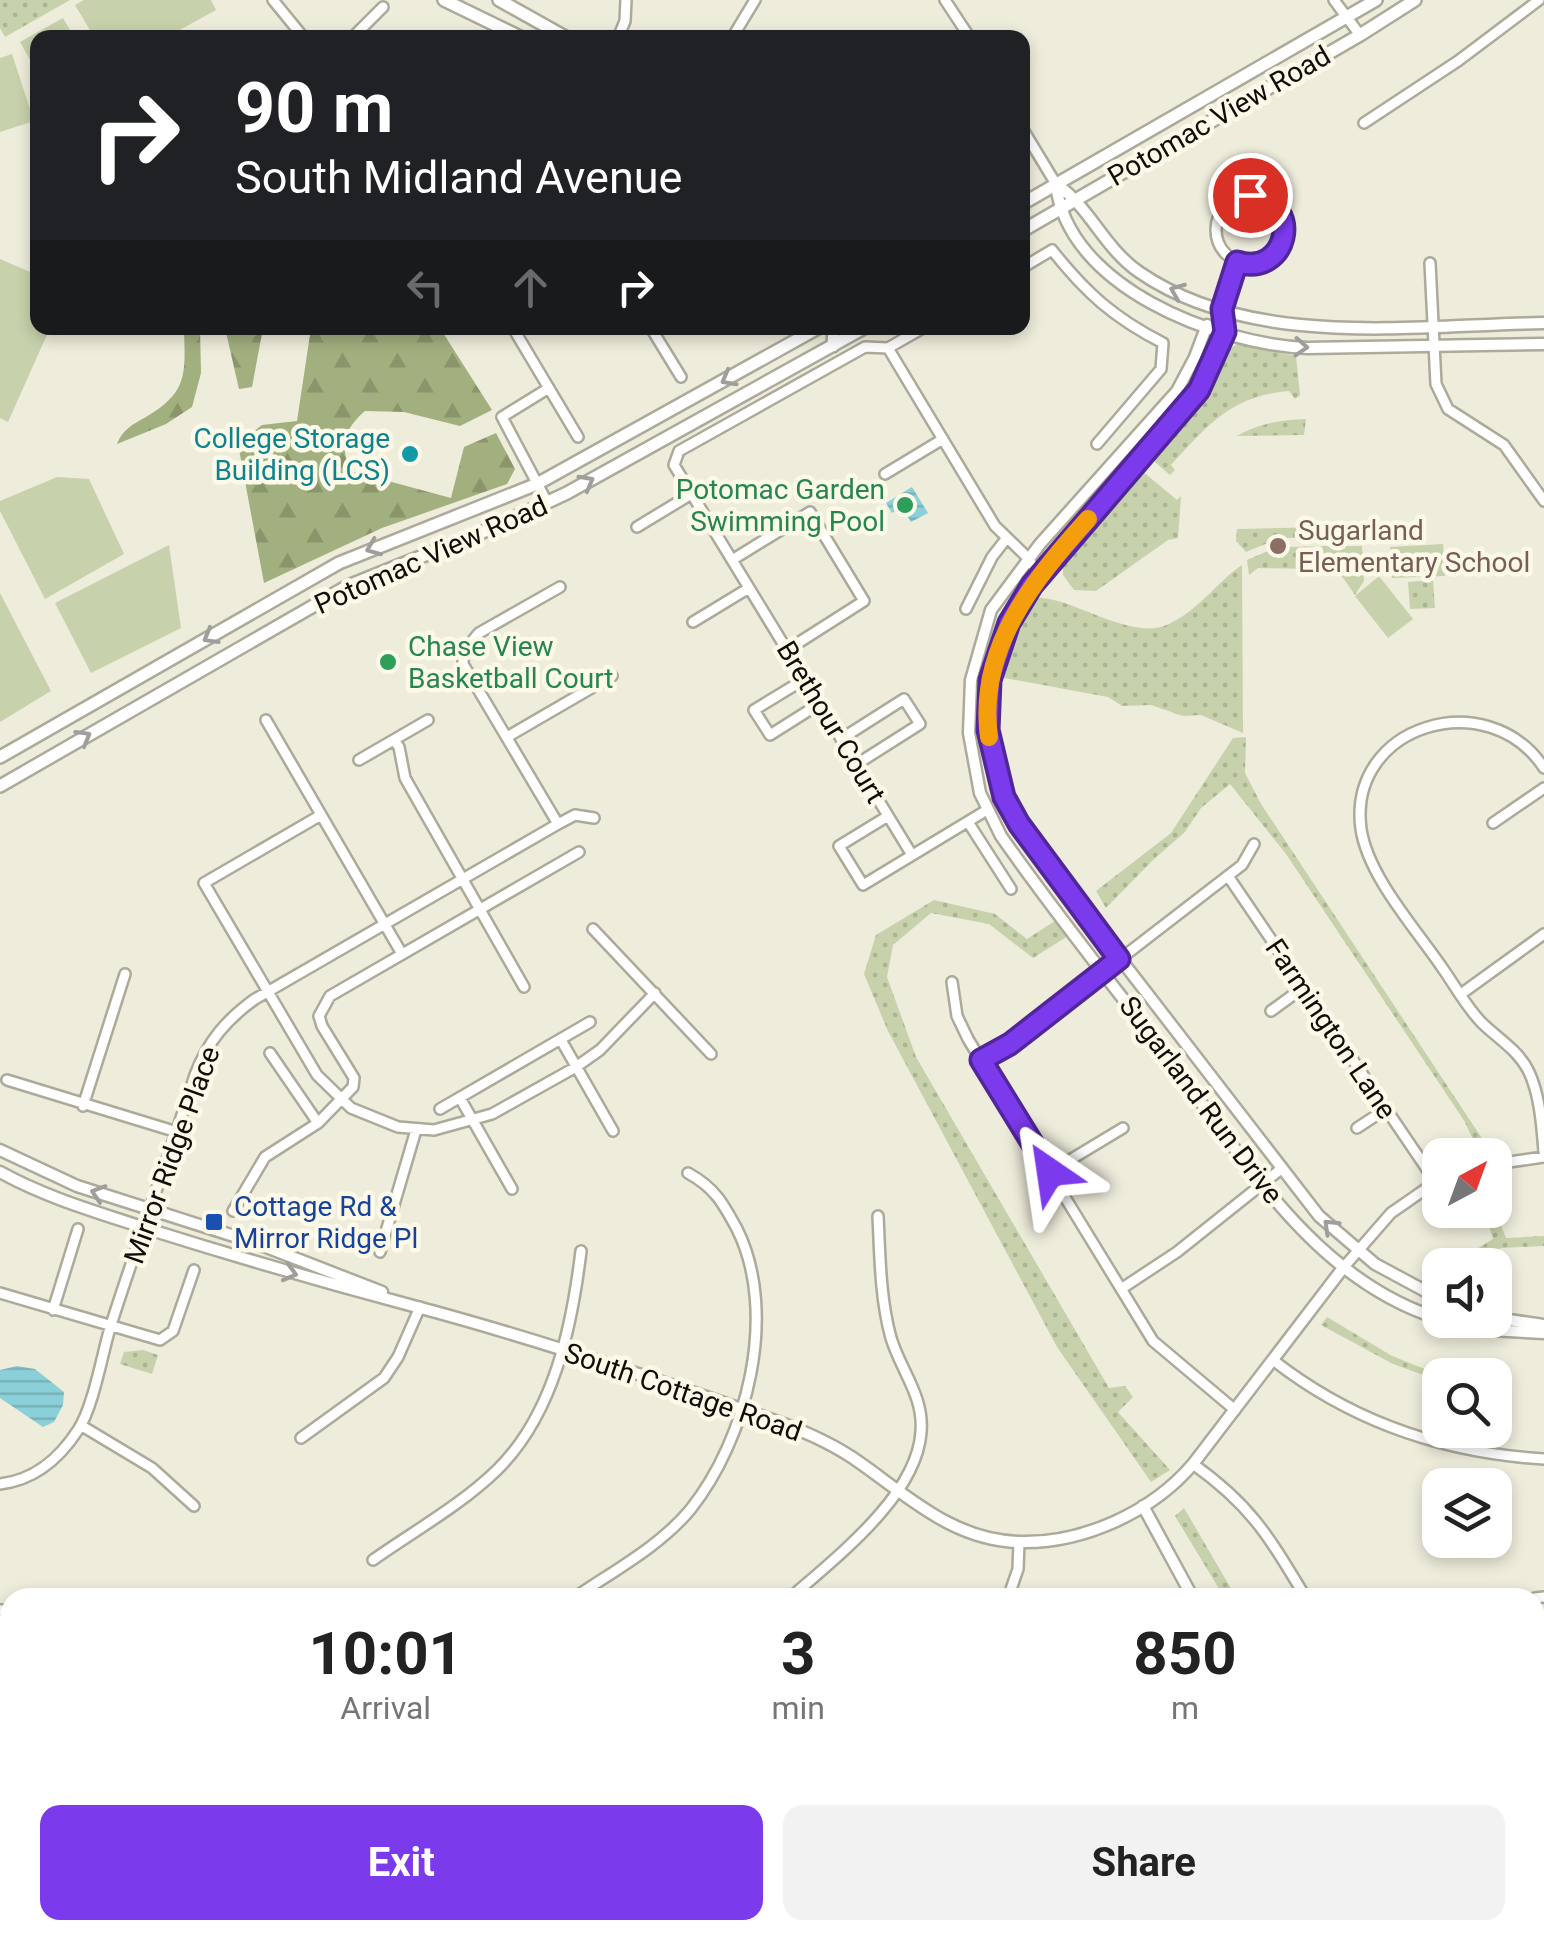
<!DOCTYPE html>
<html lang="en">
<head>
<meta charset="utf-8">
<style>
	:root { --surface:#fff; --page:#f2f2f2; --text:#222; --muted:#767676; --accent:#7c3aed }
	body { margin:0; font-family:Roboto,sans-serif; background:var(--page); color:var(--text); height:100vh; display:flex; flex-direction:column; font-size:38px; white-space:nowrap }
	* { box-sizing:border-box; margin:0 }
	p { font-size:32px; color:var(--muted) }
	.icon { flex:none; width:55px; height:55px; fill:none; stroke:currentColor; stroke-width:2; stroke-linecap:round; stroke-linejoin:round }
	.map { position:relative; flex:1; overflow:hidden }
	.panel { position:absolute; left:0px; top:1588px; width:1545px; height:352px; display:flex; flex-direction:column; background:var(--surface); border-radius:30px 30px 0 0; box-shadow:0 5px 15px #0003 }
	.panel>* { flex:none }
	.hud { position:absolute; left:30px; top:30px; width:1000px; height:305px; border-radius:20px; box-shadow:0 5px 15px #0003; background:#202124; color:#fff; overflow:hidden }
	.needle { width:65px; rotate:41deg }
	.buttons { position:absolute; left:1422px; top:1138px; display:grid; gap:20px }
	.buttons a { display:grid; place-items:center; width:90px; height:90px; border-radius:20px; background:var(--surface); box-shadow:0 5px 15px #0003; font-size:50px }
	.pin { position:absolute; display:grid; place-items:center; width:85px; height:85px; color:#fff; margin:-42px; border:5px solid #fff; border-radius:50%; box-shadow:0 2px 10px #0007 }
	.me { position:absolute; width:110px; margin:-55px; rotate:328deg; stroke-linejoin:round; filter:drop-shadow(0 0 8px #0008) }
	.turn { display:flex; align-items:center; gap:35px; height:210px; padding:0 40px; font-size:45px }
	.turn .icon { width:130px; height:130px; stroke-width:2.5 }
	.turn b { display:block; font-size:70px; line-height:85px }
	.lanes { display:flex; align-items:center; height:95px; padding:0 40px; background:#0003; justify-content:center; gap:50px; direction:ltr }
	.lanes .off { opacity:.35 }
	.eta { display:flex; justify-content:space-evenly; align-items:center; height:170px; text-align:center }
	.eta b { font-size:60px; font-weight:700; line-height:70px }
	.action { display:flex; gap:20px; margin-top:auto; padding:20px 40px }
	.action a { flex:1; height:115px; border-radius:20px; background:var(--accent); color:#fff; font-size:40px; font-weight:700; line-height:115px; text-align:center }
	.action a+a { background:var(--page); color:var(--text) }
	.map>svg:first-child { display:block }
	.grass { fill:url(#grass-dots) }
	.forest { fill:url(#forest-firs) }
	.pitch { fill:#c7d2ac }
	.water { fill:url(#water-rules) }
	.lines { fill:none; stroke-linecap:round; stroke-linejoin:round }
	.minor-casing { stroke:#acaa9a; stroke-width:14 }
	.tertiary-casing { stroke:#acaa9a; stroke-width:15 }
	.secondary-casing { stroke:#acaa9a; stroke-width:16 }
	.minor { stroke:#fff; stroke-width:9 }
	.tertiary { stroke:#fff; stroke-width:10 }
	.secondary { stroke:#fff; stroke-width:11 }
	.oneway { stroke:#9f9e9c }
	.route-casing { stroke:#51269a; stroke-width:25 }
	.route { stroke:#7c3aed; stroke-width:18 }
	.slow { stroke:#f59e0b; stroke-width:18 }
	.culture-dot { fill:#0f9aa8; stroke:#fcf9e8; stroke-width:4 }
	.leisure-dot { fill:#2e9e5b; stroke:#fcf9e8; stroke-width:4 }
	.education-dot { fill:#8d6e63; stroke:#fcf9e8; stroke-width:4 }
	.transit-dot { fill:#1a4fb4; stroke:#fcf9e8; stroke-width:4 }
	.labels { text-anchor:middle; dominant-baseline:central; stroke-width:9; stroke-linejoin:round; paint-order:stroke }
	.street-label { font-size:28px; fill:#0e0d08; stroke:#fcf9e8 }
	.culture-label { font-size:28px; fill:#0d838f; stroke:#fcf9e8; text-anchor:end }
	.leisure-label { font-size:28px; fill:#27864d; stroke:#fcf9e8; text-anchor:end }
	.education-label { font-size:28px; fill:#785e54; stroke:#fcf9e8; text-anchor:start }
	.transit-label { font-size:28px; fill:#164399; stroke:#fcf9e8; text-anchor:start }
</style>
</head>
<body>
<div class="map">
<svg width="1544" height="1938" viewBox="0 0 1544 1938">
	<defs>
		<pattern id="grass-dots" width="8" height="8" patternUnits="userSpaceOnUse" patternTransform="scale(2.5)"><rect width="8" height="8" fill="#c7d2ac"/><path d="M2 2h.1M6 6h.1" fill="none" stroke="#aab392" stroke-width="1.8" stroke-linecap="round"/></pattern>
		<pattern id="forest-firs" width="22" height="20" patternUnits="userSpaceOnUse" patternTransform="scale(2.5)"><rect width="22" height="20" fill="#a2af7e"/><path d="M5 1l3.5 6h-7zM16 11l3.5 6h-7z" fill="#8a956b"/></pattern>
		<pattern id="water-rules" width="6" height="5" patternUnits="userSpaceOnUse" patternTransform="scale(2.5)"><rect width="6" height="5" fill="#8bcfd8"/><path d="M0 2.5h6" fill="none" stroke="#77b1b8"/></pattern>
	</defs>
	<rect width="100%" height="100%" fill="#eeecdb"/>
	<path class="grass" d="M0 0H70L5 37 0 28Z
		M1237 344 1296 356 1300 395 1295 399 1289 391C1231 396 1208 425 1171 465L1175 470 1170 475 1155 462 1154 452 1195 406 1223 353Z
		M1306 419 1304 435 1237 436C1259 423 1281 420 1306 419Z
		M1141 470 1177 500 1181 496 1178 538 1168 540 1096 591 1074 590 1063 575V559Z
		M1363 526 1362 537 1280 538 1246 552 1236 541 1237 529Z
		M1362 546 1364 581 1355 595 1341 575 1329 569 1258 568 1249 575 1247 560 1277 547Z
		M1242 565 1243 733 1201 715 1183 716 1151 705 1122 706 1108 697 999 677 1007 648 1033 598C1072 595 1130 643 1169 624 1200 609 1216 583 1242 565Z
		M1433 580 1435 608 1410 609 1408 582Z
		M1246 737 1245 773 1261 804 1487 1146 1475 1144 1465 1122 1286 854 1230 784 1201 808 1185 832 1153 860 1106 908 1096 891 1171 833 1233 738Z
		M934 900 995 914 1027 939 1055 921 1068 936 1033 958 989 924 931 913 893 945 887 977 916 1057 1109 1388 1125 1386 1133 1397 1118 1412 1170 1470 1151 1482 1057 1347 888 1031 864 974 876 935Z
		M1484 1210H1495L1506 1238 1544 1236V1246L1501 1248 1477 1265H1451L1493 1239Z
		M1327 1317 1392 1356 1440 1375V1381L1393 1364 1321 1325Z
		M143 1350 158 1355 152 1374 120 1364 124 1352Z
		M1184 1508 1236 1597H1224L1175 1516Z"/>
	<path class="forest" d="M184 328H200L201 373 192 407 166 424 117 444C123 429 132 425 146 417 189 392 185 373 184 328Z
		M225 328H263L252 387 239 389Z
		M311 328H440L492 410 460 426 404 412 365 411C344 429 339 447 351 471L451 498 464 447 496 433 515 469 507 484 382 528 264 583 238 444 262 425 297 421Z"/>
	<path class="pitch" d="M84 0H211L216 10 167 37H94L75 5Z
		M63 18 74 37 38 38 37 72 20 42Z
		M12 54 34 121 0 132V58Z
		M0 259 37 275 38 328H50L8 422 0 418Z
		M57 477 89 479 124 554 45 599 0 511V501Z
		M1443 544 1445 576 1392 578 1390 547Z
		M169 545 181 628 91 673 55 603Z
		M1379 576 1413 619 1388 638 1355 596Z
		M0 593 51 691 0 722Z"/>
	<path class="water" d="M912 487 928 513 911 522 902 507 892 513 886 503Z
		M17 1366 35 1369 64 1392 63 1405 54 1422 43 1427 0 1398V1370Z"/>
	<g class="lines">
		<defs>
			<path id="minor" d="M273 0 304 38
				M945 0 970 38
				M1334 0 1360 35
				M352 38 383 7
				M618 38 625 21 626 0
				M732 38 755 0
				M1364 123 1458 61 1539 0
				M1022 128 1056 184
				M1216 230a34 34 0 1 1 68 0a34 34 0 1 1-68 0Z
				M1430 263 1436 384 1448 409 1504 445 1544 501
				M1022 268 1052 250C1086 293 1114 318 1163 343L1161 369 1097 444
				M513 328 578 437
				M651 328 681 377
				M1225 332 1222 309 1237 262
				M888 348 995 526 1028 558 1039 576
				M885 474 943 439
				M547 502 502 417 549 388
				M637 527 693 493
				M732 560 810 512 864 601 787 650
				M966 609 992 557 1006 539
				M693 622 749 588
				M805 679 754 710 770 735 819 704
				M266 720 402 954
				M507 737 612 676
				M841 739 904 699 920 724 857 764
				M394 740 399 747 405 778 524 987
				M359 760 428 720
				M1544 768C1488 683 1347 725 1361 829 1368 876 1415 928 1441 966 1454 984 1465 1005 1481 1022 1497 1038 1517 1049 1528 1070 1540 1094 1542 1126 1544 1152
				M321 815 204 883 317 1075 351 1108 398 1127 434 1130 492 1114 576 1067 600 1050 655 993
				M888 816 839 846 863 885 987 810
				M968 822 1011 889
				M1493 823 1544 788
				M558 824 463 664V652L479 633 560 587
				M912 855 674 465 679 451 865 347 888 348 923 328
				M1228 876 1435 1181
				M593 929 711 1054
				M952 982 957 1016 968 1039 1153 1341 1235 1410
				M1461 994 1544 934
				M1271 1011 1304 987
				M561 1040 613 1131
				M270 1053 318 1123
				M981 1060 1010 1044 1242 865 1254 844
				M7 1080 177 1132
				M460 1098 512 1189
				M83 1106 125 974
				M440 1109 590 1022
				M1357 1128 1386 1109
				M1495 1164 1544 1157
				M1050 1172 1123 1128
				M233 1211 265 1157 318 1123 353 1087 354 1078 322 1026 319 1016 330 996 579 852
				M380 1252 416 1130
				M1343 1268 1391 1213 1440 1179
				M1121 1289 1177 1252 1281 1169
				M0 1293 160 1340 173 1331 194 1270
				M53 1310 78 1229
				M1273 1360C1352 1422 1445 1453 1544 1459
				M82 1426 152 1468 194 1506
				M301 1438 384 1378 398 1357 420 1307
				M1193 1464C1252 1506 1269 1537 1306 1598
				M0 1484C35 1480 59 1459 78 1430 93 1408 102 1355 110 1328 137 1243 168 1160 195 1075 208 1041 226 1020 255 999L558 824 575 815 594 818
				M373 1560C414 1531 461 1505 497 1470 554 1414 572 1326 581 1251
				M574 1598C613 1571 659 1547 690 1510 747 1439 779 1313 737 1229 723 1203 715 1188 688 1173
				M790 1598C835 1558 917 1496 921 1432 924 1396 901 1371 891 1338 880 1298 880 1256 878 1216
				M1008 1598 1018 1569 1019 1542
				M1535 1598 1544 1597
				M0 1610H10
				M0 1725 10 1726
				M1535 1761 1544 1755
				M0 1882 10 1885
				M121 1930 130 1938
				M587 1930 588 1938
				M801 1930 807 1938
				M1246 1930 1251 1938
				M390 1938 391 1930
				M982 1938 984 1930"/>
			<path id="tertiary" d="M1056 184C1067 287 1216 344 1307 348L1544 344
				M1056 184C1090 207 1104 248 1139 272 1252 350 1414 325 1544 323
				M1207 325 1195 357 1177 391 1040 544 991 610 971 680 969 733 980 793 1001 836C1052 909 1108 979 1162 1049 1239 1150 1310 1279 1440 1319
				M1225 332 1208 375 1192 401C1103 513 932 631 1004 796 1016 824 1036 848 1054 873L1319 1216 1375 1264 1440 1299
				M0 1150 77 1186 256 1243 382 1292
				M0 1172C47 1198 97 1212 148 1229 237 1257 327 1283 417 1307 534 1338 650 1377 764 1417 794 1427 826 1440 853 1458 906 1494 951 1540 1019 1542 1083 1544 1152 1512 1193 1464L1343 1268
				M1495 1318 1544 1325
				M1443 1320 1491 1330 1544 1333
				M1143 1506 1193 1598
				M1392 1930 1396 1938"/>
			<path id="secondary" d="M444 0 522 38
				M499 0 567 38
				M1022 204 1376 0
				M1022 231 1360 35 1415 0
				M833 346 834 328
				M0 757 339 563 537 484 818 328
				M0 786 348 586 490 529 567 493 864 328"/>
		</defs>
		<use href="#minor" class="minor-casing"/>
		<use href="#tertiary" class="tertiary-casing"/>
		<use href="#secondary" class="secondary-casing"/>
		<use href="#minor" class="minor"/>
		<use href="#tertiary" class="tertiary"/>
		<use href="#secondary" class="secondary"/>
	</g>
	<defs><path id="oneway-chevron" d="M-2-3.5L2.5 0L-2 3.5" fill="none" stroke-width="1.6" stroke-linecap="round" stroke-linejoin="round" transform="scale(2.5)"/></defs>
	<g class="oneway">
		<use href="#oneway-chevron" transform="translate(1177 291) rotate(-158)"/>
		<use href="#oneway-chevron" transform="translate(1301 347) rotate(3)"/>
		<use href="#oneway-chevron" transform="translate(728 379) rotate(151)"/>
		<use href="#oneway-chevron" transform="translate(587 482) rotate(-29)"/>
		<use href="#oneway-chevron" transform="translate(373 548) rotate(158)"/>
		<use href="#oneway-chevron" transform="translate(210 637) rotate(150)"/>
		<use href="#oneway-chevron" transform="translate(84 737) rotate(-30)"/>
		<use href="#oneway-chevron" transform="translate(98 1193) rotate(-162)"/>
		<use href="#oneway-chevron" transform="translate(1330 1226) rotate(-136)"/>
		<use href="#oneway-chevron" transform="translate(290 1273) rotate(15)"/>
	</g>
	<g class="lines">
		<defs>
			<path id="route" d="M1050 1172 981 1060 1010 1044 1119 959 1019 824 1004 797 988 730 990 680 1009 623 1032 585 1199 390 1225 332 1222 309 1237 262C1286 278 1306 204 1250 195"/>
		</defs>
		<use href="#route" class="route-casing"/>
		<use href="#route" class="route"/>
		<path class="slow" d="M989 737C977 649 1033 580 1088 519"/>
	</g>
	<circle class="culture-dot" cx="410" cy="454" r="10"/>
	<g class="leisure-dot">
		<circle cx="905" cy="505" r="10"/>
		<circle cx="388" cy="662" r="10"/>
	</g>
	<circle class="education-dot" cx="1278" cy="546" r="10"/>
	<rect class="transit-dot" x="204" y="1212" width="20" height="20" rx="5"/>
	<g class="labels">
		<g class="street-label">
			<text transform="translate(1219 116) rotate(-30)">Potomac View Road</text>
			<text transform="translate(431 555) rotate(-24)">Potomac View Road</text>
			<text transform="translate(831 722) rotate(59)">Brethour Court</text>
			<text transform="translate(1331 1029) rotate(56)">Farmington Lane</text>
			<text transform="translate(1201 1100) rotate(53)">Sugarland Run Drive</text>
			<text transform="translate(172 1155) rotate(-70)">Mirror Ridge Place</text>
			<text transform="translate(683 1392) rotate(19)">South Cottage Road</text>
		</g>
		<g class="culture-label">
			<text x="390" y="438">College Storage<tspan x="390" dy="32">Building (LCS)</tspan></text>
		</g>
		<g class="leisure-label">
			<text x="885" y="489">Potomac Garden<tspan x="885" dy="32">Swimming Pool</tspan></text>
			<text x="408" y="646" text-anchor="start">Chase View<tspan x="408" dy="32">Basketball Court</tspan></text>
		</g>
		<g class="education-label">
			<text x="1298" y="530">Sugarland<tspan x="1298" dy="32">Elementary School</tspan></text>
		</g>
		<g class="transit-label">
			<text x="234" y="1206">Cottage Rd &amp;<tspan x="234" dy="32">Mirror Ridge Pl</tspan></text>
		</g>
	</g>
</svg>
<div class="buttons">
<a><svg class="needle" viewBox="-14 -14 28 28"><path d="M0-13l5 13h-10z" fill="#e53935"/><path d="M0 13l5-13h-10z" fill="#767676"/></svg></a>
<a><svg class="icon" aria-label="sound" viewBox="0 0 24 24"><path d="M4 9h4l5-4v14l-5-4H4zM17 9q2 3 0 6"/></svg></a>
<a><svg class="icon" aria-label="search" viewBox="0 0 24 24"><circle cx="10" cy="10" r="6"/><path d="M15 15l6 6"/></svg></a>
<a><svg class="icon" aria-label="layers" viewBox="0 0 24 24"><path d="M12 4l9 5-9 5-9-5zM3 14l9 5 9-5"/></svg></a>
</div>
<div class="pin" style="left:1250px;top:195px;background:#d93025"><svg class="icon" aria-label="arrive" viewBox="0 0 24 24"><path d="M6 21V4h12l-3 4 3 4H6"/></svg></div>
<svg class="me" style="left:1050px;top:1172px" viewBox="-20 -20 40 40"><path d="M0-17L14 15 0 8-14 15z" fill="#7c3aed" stroke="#fff" stroke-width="4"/></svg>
<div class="hud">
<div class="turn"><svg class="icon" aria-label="right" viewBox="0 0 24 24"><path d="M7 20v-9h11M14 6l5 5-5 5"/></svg><div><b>90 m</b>South Midland Avenue</div></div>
<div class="lanes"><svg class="icon off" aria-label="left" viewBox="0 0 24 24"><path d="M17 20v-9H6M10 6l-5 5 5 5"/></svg><svg class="icon off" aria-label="ahead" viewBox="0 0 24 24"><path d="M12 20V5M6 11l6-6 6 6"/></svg><svg class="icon" aria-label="right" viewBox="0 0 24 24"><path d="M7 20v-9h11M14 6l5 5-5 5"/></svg></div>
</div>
<section class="panel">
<div class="eta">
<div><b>10:01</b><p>Arrival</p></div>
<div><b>3</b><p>min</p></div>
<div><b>850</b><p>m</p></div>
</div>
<div class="action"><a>Exit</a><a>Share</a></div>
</section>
</div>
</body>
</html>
